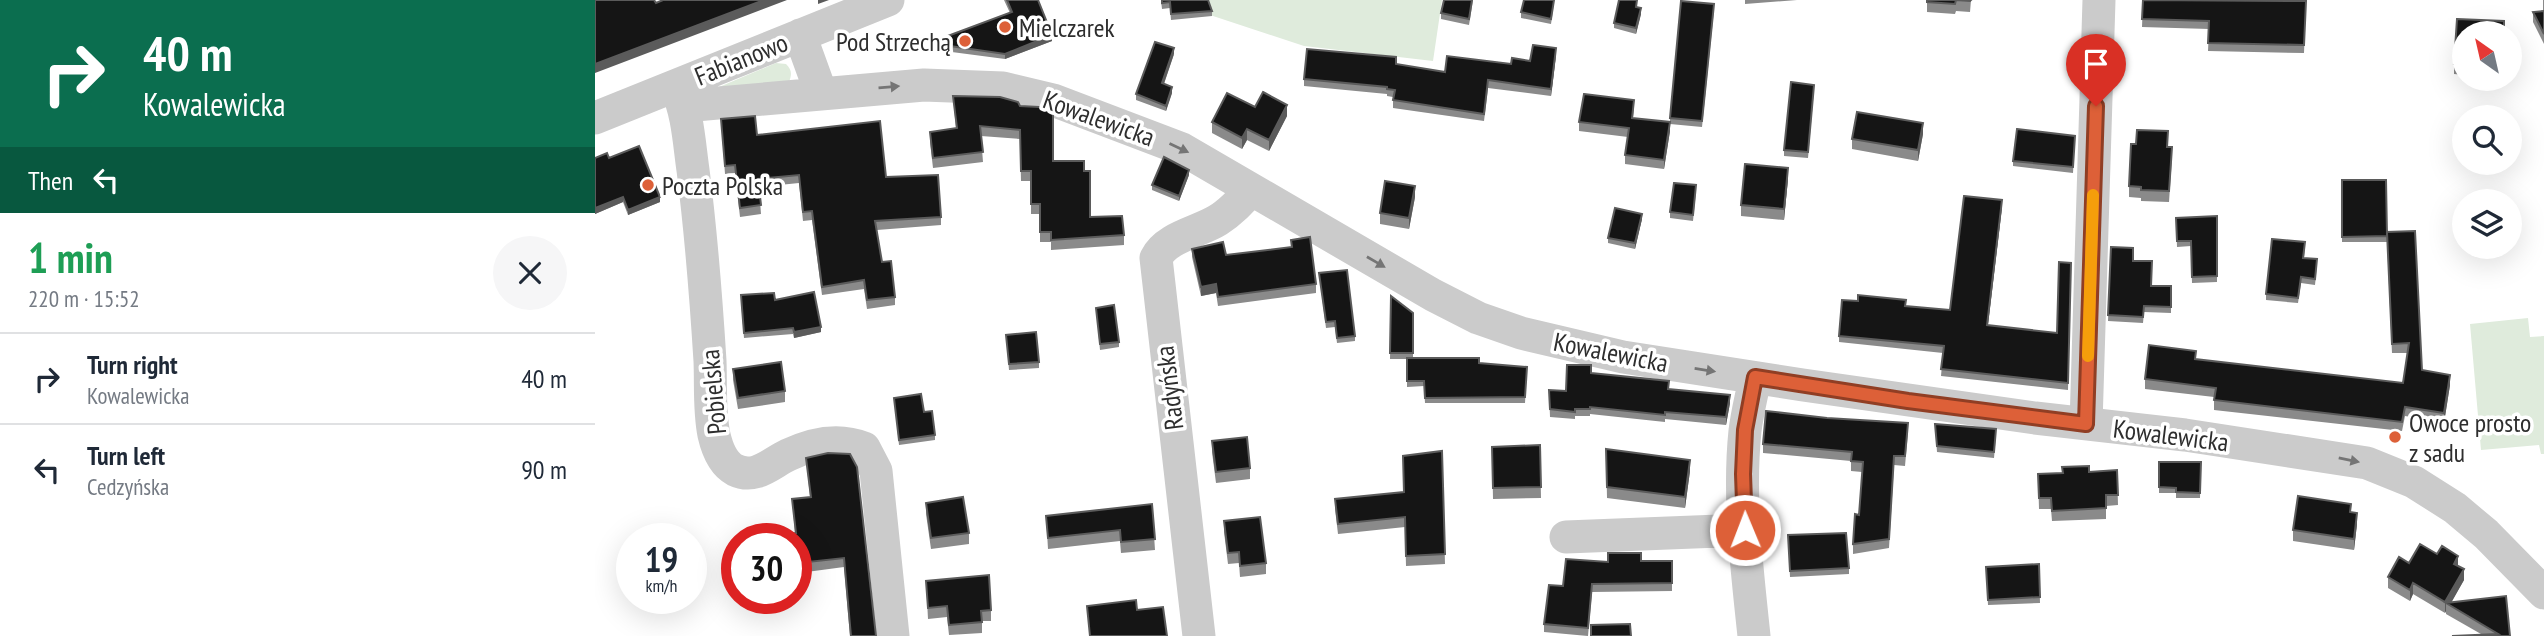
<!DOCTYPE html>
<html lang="en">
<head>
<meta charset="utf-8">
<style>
	:root { --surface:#fff; --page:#f6f6f7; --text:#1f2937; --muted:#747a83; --line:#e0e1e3 }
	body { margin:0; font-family:"PT Sans Narrow",sans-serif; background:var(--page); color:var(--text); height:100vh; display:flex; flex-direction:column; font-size:26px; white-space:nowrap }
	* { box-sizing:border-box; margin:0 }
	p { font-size:23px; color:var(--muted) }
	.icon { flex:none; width:38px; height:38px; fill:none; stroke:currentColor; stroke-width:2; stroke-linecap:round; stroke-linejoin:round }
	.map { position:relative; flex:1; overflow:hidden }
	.sheet { display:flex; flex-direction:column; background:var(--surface); width:595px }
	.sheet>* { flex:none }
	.banner { background:#0b6e4f; color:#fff; overflow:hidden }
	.needle { width:46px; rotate:326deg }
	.controls { position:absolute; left:1857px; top:21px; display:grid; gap:14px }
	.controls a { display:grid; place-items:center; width:70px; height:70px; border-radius:50%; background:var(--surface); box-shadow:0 7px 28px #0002; font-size:35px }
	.speed { position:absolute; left:21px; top:523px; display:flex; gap:14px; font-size:35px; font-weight:700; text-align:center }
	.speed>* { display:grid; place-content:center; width:91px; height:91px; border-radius:50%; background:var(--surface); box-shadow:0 7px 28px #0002; line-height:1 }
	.speed small { font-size:18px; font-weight:400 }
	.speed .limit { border:10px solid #d22; background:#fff; color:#111 }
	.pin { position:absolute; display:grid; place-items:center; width:60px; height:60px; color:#fff; margin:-72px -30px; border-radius:50% 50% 50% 0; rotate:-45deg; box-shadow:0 0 7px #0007 }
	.pin .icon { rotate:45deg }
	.me { position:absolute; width:77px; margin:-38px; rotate:359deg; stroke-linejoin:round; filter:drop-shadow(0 0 5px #0008) }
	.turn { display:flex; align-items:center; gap:24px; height:147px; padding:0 28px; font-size:32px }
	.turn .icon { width:91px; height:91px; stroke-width:2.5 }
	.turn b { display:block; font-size:49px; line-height:60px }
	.then { display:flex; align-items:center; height:66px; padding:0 28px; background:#0003; gap:14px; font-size:26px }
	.round { display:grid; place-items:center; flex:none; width:74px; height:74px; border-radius:37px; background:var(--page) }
	.headline { display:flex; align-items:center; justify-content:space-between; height:119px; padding:0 28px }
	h1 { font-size:42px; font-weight:800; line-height:52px; color:#1e9e55 }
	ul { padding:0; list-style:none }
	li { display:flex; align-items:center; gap:21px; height:91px; padding:0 28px; border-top:2px solid var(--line) }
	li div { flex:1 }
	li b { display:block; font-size:26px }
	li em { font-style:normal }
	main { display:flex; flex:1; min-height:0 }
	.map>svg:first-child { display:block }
	.green { fill:#dfebdc }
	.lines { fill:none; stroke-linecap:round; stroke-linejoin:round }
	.minor { stroke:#cbcbcb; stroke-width:33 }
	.wall { fill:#8a8a8a }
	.shaded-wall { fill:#5b5b5b }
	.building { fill:#151515; stroke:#5b5b5b; stroke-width:2 }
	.oneway { fill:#757575 }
	.route-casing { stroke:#903e24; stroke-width:18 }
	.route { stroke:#dd6038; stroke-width:12 }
	.slow { stroke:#f59e0b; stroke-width:12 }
	.poi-dot { fill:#dd6038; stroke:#fff; stroke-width:2.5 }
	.labels { text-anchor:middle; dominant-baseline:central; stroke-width:7; stroke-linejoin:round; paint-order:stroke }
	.poi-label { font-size:26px; fill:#2e2e2e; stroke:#fff; text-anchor:start }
	.street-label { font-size:26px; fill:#2e2e2e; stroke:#fff }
</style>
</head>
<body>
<main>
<section class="sheet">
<div class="banner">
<div class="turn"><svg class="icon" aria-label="right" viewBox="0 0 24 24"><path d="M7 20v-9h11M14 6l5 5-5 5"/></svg><div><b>40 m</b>Kowalewicka</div></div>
<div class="then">Then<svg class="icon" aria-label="left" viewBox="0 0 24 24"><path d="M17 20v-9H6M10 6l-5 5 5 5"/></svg></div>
</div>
<div class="headline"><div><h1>1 min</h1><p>220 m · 15:52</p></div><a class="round"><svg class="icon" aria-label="close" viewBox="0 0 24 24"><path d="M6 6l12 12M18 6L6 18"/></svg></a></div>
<ul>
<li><svg class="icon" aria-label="right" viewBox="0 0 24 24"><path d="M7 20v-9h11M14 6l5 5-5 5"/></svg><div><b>Turn right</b><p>Kowalewicka</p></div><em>40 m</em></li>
<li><svg class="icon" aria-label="left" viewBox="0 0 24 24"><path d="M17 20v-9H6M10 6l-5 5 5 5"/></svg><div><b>Turn left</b><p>Cedzyńska</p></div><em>90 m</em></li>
</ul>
</section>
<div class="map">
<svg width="1949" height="636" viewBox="0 0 1949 636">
	<rect width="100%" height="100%" fill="#fff"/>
	<path class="green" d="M609 0H847L838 61 709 46 615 15Z
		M181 63 191 64C197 70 197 74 194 82L117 90Z
		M1933 318 1935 337 1949 336V454H1946L1944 445 1886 450 1875 324Z"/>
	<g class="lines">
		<path class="minor" d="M205 35 226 93
			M81 87C93 114 94 142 98 170 106 233 111 297 115 361 116 385 114 411 119 435 122 448 127 463 140 470 161 480 176 463 193 455 218 443 244 438 269 448L281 471 298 636
			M89 106 329 85 408 88 458 100 587 149 838 295 883 318 926 333 1028 357 1208 385 1440 418 1590 435 1772 463 1819 482 1860 508 1891 534 1949 593
			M0 118 293 0
			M1491 424 1504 0
			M971 537 1150 530
			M604 636 561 258C571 237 604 232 623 220 636 212 646 201 656 190
			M1159 636C1152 569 1143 498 1150 431 1152 413 1157 395 1160 378"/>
	</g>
	<path class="wall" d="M409 0H443L457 41 410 59 334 49V43L415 13Z
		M566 0H613L617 11V16L576 20 575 8 567 9Z
		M878 0 874 25 846 19V13Z
		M1150 0H1202L1150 4Z
		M1332 0H1376L1375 12 1361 11 1360 14 1332 12Z
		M1548 0 1711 1 1709 53 1613 51 1614 29 1547 27Z
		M1948 0H1949V44L1938 22V12L1948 11Z
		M959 3 956 24 926 18V12Z
		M1042 7 1046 14 1041 34 1019 28V23Z
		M1119 10 1107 127 1075 124V118Z
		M1869 33V75L1859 74V64Z
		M579 54 569 84 577 93 571 111 541 100V94Z
		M961 55 956 96 893 88 889 121 798 108V97L792 96V94L709 86V79L801 64 850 72 916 64Z
		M1219 90 1213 158 1189 156V150Z
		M358 96 425 106 458 161 489 170 495 217 529 235V245L456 250V242H445V214H436V181H426L425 139 386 136 388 162 338 168 335 142V132L361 129Z
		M660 107 692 116 674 151 652 140 647 149 617 133V122Z
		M1039 109 1038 118 1075 131 1069 169 1030 164V155L1033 137 984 131V122Z
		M126 119 162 135 291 177 346 217V225L282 230 287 262 300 297V305L272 309 269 289 227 295 217 220 208 221 204 183 164 187 166 214 145 217 140 173 130 174Z
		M1328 134 1323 161 1257 149V139Z
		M1480 136 1478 173 1418 166V161Z
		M1541 144 1572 147 1577 158 1574 202 1546 201V198L1534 197V186Z
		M0 158H14L65 202 33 215 28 202 0 214Z
		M594 175 584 201 557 190V185Z
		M1193 179 1189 220 1146 216V205Z
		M1747 180 1792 236 1827 370 1855 385 1849 423 1810 416 1807 431 1619 410V397L1550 389V379L1601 360 1808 383 1813 353H1797L1792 242H1747Z
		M1101 191 1098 221 1075 218V212Z
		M820 197 814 229 785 224V213Z
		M1407 207 1393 325 1462 333 1476 263 1473 390 1346 376 1348 353 1244 342V336L1311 306 1355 310Z
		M1622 216V282L1597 283 1596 246 1582 247 1581 218Z
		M1047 219 1040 249 1013 243V238Z
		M696 240 721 284V293L623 306 621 293 606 296 597 257V249L631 255 696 247Z
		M1516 247 1538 261 1556 286H1576V313L1549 312 1548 323 1513 321Z
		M1710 248 1709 258 1722 265 1720 285 1706 283 1703 303 1671 300V294Z
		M724 273 760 336V341L742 343 740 327 731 328Z
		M796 296 818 313V358L932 367 930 403H830L829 386 812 387V359H795Z
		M180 300 226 332 199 338 198 334 149 338 146 301Z
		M501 308 524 342V347L505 350Z
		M411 335 444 362V368L414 370Z
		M138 369 190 391V402L143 409 138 380Z
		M996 373 1135 403 1131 425 1070 419V422L995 414V416H980V419L955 417 954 390 971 391Z
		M299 398 329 412 340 435V440L304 445Z
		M1340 424 1401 435 1399 458 1342 452Z
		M1313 432 1310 466 1299 465 1294 548 1258 554V544L1264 515 1267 472 1256 471V461L1168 453V444Z
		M617 441 655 468V479L621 483 617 452Z
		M945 445 946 498 898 499 897 447Z
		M1011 449 1095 471 1090 508 1012 498Z
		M847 451 850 564 811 566 810 527 743 534 740 509V499L809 492Z
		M211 458 281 636H255L249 567 204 573 203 564H201V539H191V534L200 533 197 499 215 497Z
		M1564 462H1606L1605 498H1581V493H1564Z
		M1522 470 1523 505 1511 506V519L1457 521 1456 509H1444L1443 474Z
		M331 503 374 533V544L336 549 331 514Z
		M557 504 560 550 526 553 525 541 453 549 451 516Z
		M629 521 671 563V574L645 577 644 563 633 564 629 532Z
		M1762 524 1759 550 1698 541V530Z
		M1193 535 1254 568V574L1195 577Z
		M1077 561V591L997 592 993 636 949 632V624L968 586 1013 562Z
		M1814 563 1863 566 1869 580 1856 602 1915 636 1886 634 1851 614V611L1850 613 1818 594 1815 601 1793 588V577Z
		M1444 564 1445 603 1393 605 1391 567Z
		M331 581 396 610V621H387V633L354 635 352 617 333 619Z"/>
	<path class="shaded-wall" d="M169 0H192L0 73V64Z
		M223 0H234L223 4Z
		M1046 8V14L1041 34V28Z
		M457 35V41L410 59V54Z
		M579 48V54L567 89V83Z
		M961 48V55L956 96V89Z
		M577 87V93L571 111V106Z
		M692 105V116L674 151V140Z
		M1075 122V131L1069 169V160Z
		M1328 123V134L1323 161V150Z
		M652 129V140L647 149V138Z
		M1193 168V179L1189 220V209Z
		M594 170V175L584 201V196Z
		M820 186V197L814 229V218Z
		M28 197V202L0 214V208Z
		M65 197V202L33 215V210Z
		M1407 200V207L1392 332V325Z
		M1047 214V219L1040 249V243Z
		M621 284V293L606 296V287Z
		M226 327V332L199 338V332Z
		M1855 375V385L1849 423V413Z
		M1135 395V403L1131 425V417Z
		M1095 460V471L1090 508V497Z
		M1762 513V524L1759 550V539Z
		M1863 556V567L1859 564Z
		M1869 569V580L1855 605 1851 603V611L1850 613V602Z
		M1818 583V594L1815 601V590Z"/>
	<path class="building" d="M0 0H59L61 3 68 0H169L0 64Z
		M412 0H443L457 35 410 54 334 43 417 12Z
		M567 0H613L617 11 576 14 575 2 567 3Z
		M849 0H877L874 19 846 13Z
		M929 0H959L956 19 926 12Z
		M1024 0H1042L1041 7 1046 8 1041 28 1019 23Z
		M1332 0H1376L1375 1 1361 0 1360 4 1332 2Z
		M1548 0 1711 1 1709 45 1613 43 1614 21 1547 19Z
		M1086 1 1119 4 1107 121 1075 118Z
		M1949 11V34L1938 12Z
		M1862 19 1909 21V33H1869V64H1859Z
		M560 42 579 48 567 83 577 87 571 106 541 94Z
		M938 45 961 48 956 89 893 80 889 114 798 100 800 90 792 89V87L709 79 712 49 801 57V64L850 72 852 56 916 64 917 58 935 61Z
		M1196 82 1219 85 1213 152 1189 150Z
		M668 92 692 105 674 140 652 129 647 138 617 122 632 93 660 107Z
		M989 94 1039 100 1037 118 1075 122 1069 160 1030 155 1034 128 984 122Z
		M358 96 405 97 423 102 425 106 444 107 458 111V161H489V171H495V217L527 216 529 235 456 240V232H445V204H436V171H426L425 130 385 126 388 152 338 158 335 132 362 128Z
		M1262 112 1328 123 1323 150 1257 139Z
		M160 116 162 135 285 121 291 177 343 175 346 217 280 221 287 262 296 261 300 297 272 300 269 280 227 287 217 211 208 212 204 175 163 179 166 205 145 208 140 165 130 166 126 119Z
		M1422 129 1480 136 1478 167 1418 161Z
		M1542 130 1573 131 1572 147H1577L1574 191 1546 190V187L1534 186 1536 144H1541Z
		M44 146 65 197 33 210 28 197 0 208V158L12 153 14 158Z
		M569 157 594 170 584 196 557 185Z
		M1150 164 1193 168 1189 209 1146 205Z
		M1747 180H1791L1792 236 1747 237Z
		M790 181 820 186 814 218 785 213Z
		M1079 183 1101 185 1098 215 1075 212Z
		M1369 196 1407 200 1392 325 1462 333 1464 262 1476 263 1473 383 1346 369 1349 346 1244 336 1247 300 1263 301V295L1311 300 1310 306 1355 310Z
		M1020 208 1047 214 1040 243 1013 238Z
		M1622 216V276L1597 277 1596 241H1582L1581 218Z
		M1820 231 1827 370 1855 375 1849 413 1810 407 1807 422 1619 400 1621 388 1550 379 1554 345 1601 351 1600 359 1808 383 1814 343 1797 344 1792 232Z
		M715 237 721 284 623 297 621 284 606 287 597 249 628 242 631 255 697 247 696 240Z
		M1677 239 1710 242 1708 258 1722 259 1720 279 1706 277 1703 298 1671 294Z
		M1516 247 1538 248V261H1557L1556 286H1576V307L1549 306 1548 317 1513 315Z
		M752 270 760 336 742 338 740 321 731 322 724 273Z
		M219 292 226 327 199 332 198 328 149 333 146 295 179 293 180 300Z
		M796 296 818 313V353H795Z
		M519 305 524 342 505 344 501 308Z
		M441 332 444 362 414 364 411 335Z
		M812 358H884V363L932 367 930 397 830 398 829 381H812Z
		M186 362 190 391 143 398 138 369Z
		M972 365H996V373L1074 381 1073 389 1135 395 1131 417 1070 412V415L995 407V409H980V412L955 409 954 390 971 391Z
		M326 394 329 412 337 411 340 435 304 440 299 398Z
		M1171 411 1232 418 1313 423 1310 456H1299L1294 539 1258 544 1260 514 1264 515 1268 462 1256 461 1257 452 1168 444Z
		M1340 424 1401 429 1399 452 1342 446Z
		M652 437 655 468 621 472 617 441Z
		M945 445 946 487 898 488 897 447Z
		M1011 449 1095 460 1090 497 1012 487Z
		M847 451 850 554 811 556 810 517 743 524 740 499 809 492 808 456Z
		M233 453 255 454 262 467 281 636H256L249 558 204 563 203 554H201V539H192L191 534 201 533 197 499 216 497 211 458Z
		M1564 462H1606L1605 493 1581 492V488L1564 487Z
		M1494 466V472L1522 470 1523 495H1511V508L1457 511 1456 498H1444L1443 474 1468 473 1467 467Z
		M1703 496 1756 504 1755 512 1762 513 1759 539 1698 530Z
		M368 497 374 533 336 538 331 503Z
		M557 504 560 539 526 542 525 530 453 538 451 516Z
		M665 517 671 563 645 566 644 552 633 553 629 521Z
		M1251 533 1254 568 1195 571 1193 535Z
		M1825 544 1842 554 1847 546 1863 556 1859 564 1869 569 1850 602 1818 583 1815 590 1793 577 1804 557 1814 563Z
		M1013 553H1046V561H1077V583L997 584 993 628 949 624 954 585 968 586 971 559 1013 562Z
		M1444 564 1445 597 1393 600 1391 567Z
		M394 575 396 610 386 611 387 622 354 625 352 606 333 608 331 581Z
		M1911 596 1915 636H1857L1903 634 1851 603Z
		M541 600 542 610 568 607 572 636H495L492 606Z
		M1035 624 1036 636H996V625Z"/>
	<defs><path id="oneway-solid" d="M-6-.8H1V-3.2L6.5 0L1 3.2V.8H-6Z" transform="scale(1.75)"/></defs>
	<g class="oneway">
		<use href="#oneway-solid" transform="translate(294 87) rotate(-5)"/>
		<use href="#oneway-solid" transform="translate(584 148) rotate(25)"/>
		<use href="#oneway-solid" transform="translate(781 262) rotate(30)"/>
		<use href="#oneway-solid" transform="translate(1110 370) rotate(9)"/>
		<use href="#oneway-solid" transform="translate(1754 460) rotate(12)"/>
	</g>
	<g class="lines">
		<defs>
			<path id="route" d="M1150 530 1148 474 1150 430 1160 377 1313 401 1491 424 1501 106"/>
		</defs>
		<use href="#route" class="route-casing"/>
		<use href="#route" class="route"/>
		<path class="slow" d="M1493 356 1498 195"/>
	</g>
	<g class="poi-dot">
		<circle cx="410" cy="27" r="7"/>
		<circle cx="370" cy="41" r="7"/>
		<circle cx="53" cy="185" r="7"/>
		<circle cx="1800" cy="437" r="7"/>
	</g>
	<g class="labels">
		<g class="poi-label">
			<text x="424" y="27">Mielczarek</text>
			<text x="356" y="41" text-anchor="end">Pod Strzechą</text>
			<text x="67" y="185">Poczta Polska</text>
			<text x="1814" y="422">Owoce prosto<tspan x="1814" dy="30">z sadu</tspan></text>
		</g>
		<g class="street-label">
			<text transform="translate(146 59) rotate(-22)">Fabianowo</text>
			<text transform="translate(504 118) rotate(20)">Kowalewicka</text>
			<text transform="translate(1016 352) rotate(11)">Kowalewicka</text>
			<text transform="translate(574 388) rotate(-97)">Radyńska</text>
			<text transform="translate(118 392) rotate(-95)">Pobielska</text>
			<text transform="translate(1576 435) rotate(7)">Kowalewicka</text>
		</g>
	</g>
</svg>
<div class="controls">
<a><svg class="needle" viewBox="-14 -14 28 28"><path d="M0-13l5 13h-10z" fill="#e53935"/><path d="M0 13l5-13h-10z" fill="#747a83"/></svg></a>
<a><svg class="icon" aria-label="search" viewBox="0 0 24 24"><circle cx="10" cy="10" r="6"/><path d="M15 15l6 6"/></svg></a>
<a><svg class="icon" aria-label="layers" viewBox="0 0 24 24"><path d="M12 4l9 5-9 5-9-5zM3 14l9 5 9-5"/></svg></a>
</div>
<div class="speed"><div>19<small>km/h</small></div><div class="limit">30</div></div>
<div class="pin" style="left:1501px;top:106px;background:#d93025"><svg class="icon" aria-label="arrive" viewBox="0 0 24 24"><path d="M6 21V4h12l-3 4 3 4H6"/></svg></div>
<svg class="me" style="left:1150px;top:530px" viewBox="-20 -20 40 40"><circle r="17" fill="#dd6038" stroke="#fff" stroke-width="3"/><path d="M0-11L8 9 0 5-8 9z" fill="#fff"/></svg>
</div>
</main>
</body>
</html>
